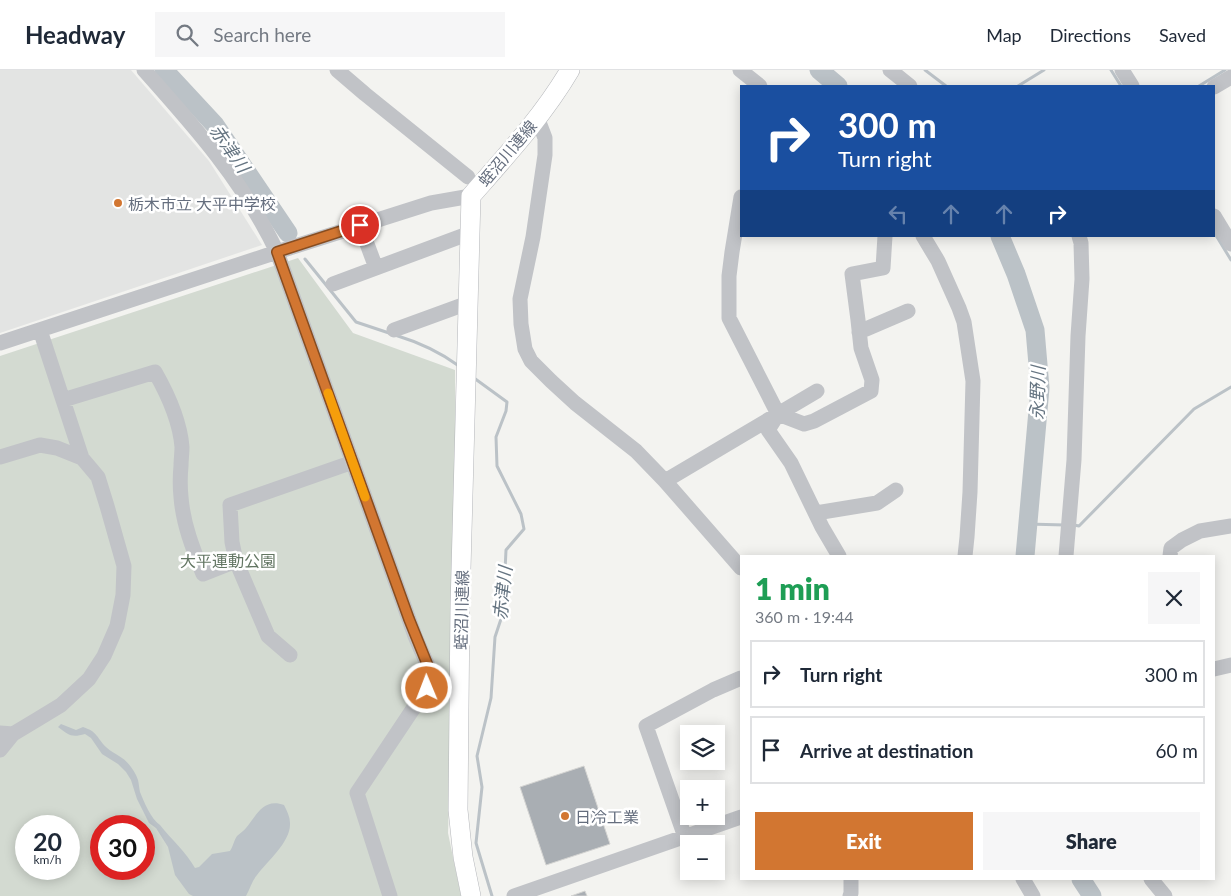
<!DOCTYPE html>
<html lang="en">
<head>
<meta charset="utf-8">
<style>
	:root { --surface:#fff; --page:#f6f6f7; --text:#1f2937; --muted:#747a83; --line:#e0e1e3; --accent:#d27631 }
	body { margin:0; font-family:Lato,"Noto Sans JP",sans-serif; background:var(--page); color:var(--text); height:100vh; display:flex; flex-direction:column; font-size:19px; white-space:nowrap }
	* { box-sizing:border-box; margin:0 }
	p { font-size:16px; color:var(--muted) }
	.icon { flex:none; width:28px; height:28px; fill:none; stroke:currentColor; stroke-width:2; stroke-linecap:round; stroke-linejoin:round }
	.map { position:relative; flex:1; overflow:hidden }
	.details { position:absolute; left:740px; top:485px; width:475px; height:325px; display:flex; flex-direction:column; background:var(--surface); border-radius:0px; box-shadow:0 2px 12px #0003 }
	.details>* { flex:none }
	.banner { position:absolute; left:740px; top:15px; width:475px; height:152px; border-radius:0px; box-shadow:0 2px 12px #0003; background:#1a4fa0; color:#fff; overflow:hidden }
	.tools { position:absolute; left:680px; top:655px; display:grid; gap:10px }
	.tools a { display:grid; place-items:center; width:45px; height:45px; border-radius:0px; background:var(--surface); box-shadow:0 2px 12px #0003; font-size:25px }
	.speed { position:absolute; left:15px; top:745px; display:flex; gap:10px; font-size:25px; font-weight:700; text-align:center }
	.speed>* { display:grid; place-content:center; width:65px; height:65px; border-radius:50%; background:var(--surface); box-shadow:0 2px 12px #0003; line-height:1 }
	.speed small { font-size:12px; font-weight:400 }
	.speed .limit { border:8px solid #d22; background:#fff; color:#111 }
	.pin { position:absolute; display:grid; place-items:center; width:42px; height:42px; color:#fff; margin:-21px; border:2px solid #fff; border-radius:50%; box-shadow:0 1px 5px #0007 }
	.me { position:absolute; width:55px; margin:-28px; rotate:359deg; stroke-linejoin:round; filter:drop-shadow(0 0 4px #0008) }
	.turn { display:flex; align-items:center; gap:18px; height:105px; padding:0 15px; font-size:22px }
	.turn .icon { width:65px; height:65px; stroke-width:2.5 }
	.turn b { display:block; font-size:35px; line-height:42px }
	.lanes { display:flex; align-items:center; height:48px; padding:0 15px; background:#0003; justify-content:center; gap:25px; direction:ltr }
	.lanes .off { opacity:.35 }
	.round { display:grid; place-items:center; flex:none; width:52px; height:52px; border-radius:0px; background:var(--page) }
	.head { display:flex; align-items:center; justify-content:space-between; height:85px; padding:0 15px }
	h1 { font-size:30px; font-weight:800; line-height:38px; color:#1e9e55 }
	.cta { display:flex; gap:10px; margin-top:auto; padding:10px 15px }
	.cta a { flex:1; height:58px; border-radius:0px; background:var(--accent); color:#fff; font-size:20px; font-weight:800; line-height:58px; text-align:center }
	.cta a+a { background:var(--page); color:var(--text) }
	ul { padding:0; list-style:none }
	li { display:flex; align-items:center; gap:15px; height:68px; margin:0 10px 8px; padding:0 5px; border:2px solid var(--line); border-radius:0px }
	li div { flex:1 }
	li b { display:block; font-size:19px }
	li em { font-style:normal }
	header { display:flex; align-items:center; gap:30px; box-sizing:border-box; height:70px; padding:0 25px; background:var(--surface); border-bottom:1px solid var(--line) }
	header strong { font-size:24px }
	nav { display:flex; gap:28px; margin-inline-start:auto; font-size:18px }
	.search { width:350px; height:45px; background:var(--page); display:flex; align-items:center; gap:12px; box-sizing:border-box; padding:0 18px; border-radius:0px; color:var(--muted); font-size:19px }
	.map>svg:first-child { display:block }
	.built { fill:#e3e4e3 }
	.green { fill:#d3dad1; fill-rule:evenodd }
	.water { fill:#bbc2c7 }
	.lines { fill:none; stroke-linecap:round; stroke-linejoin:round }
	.stream { stroke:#bbc2c7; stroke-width:3 }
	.river { stroke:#bbc2c7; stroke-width:19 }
	.building { fill:#a9aeb3; stroke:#d4d4d2 }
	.major-casing { stroke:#b4b6ba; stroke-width:20 }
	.minor { stroke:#c1c3c7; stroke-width:15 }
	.major { stroke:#fff; stroke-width:19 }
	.route-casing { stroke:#884d20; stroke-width:12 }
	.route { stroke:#d27631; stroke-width:9 }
	.slow { stroke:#f59e0b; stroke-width:9 }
	.poi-dot { fill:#d27631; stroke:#fff; stroke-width:2 }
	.labels { text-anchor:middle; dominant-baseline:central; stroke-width:5; stroke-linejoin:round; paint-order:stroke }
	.street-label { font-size:16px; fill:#656e7e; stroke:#fff }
	.poi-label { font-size:16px; fill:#656e7e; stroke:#fff; text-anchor:start }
	.park-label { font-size:16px; fill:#637663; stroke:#fff }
	.water-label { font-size:18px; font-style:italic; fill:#667582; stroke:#fff }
</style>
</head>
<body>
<header>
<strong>Headway</strong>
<div class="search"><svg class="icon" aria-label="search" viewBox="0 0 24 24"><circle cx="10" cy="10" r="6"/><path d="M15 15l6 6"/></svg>Search here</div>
<nav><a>Map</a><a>Directions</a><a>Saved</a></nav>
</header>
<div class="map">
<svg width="1231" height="826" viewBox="0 0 1231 826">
	<rect width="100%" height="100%" fill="#f3f3f0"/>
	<path class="built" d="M0 0H131L209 91 262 175 0 263Z"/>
	<path class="green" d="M298 188 353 263 455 300 456 492 448 763 461 826H0V286ZM26 756H69V799H26ZM101 756H144V799H101Z"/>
	<path class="water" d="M61 654 76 660 83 657C98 662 96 667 106 677 110 681 115 683 119 686 128 691 135 701 138 710 139 714 139 718 140 722 144 732 151 749 160 755 171 769 186 782 195 798L199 797 212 784 230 781C233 777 234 770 237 766 240 763 244 761 246 758 257 745 263 728 284 735 287 741 290 747 290 753 291 772 267 791 257 805 252 811 250 819 246 826H193L189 824 175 805 168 777 156 758 149 753 137 729 131 710 126 702 118 694 102 684 91 668 85 664C71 668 69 665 58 657Z"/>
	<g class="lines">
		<path class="stream" d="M925 0 946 16
			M1111 0 1121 16
			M1018 16 1044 0
			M1199 16 1225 0
			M1214 162 1231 190
			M305 189 356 252 389 263
			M395 265C418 272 440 282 459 296
			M474 308 507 332 506 341 496 367 497 396 521 444 524 459 506 480 503 543 495 567 491 628 477 686 482 717 476 773 492 826
			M1027 454 1065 455
			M1074 455 1079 456 1194 339 1231 317"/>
		<path class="river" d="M164 0 215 55 288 163
			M819 0 838 16
			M1000 166 1016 204 1035 260 1040 318 1025 486
			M1081 809 1092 826"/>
	</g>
	<path class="building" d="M584 696 610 774 546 795 520 717Z
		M585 821 587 826H571Z"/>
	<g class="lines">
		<defs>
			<path id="major" d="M471 826 463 787 458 740 460 537 471 126C506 86 543 46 570 0"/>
		</defs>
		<use href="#major" class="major-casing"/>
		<path class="minor" d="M144 0C195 57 244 112 277 182L415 566 428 596 427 618 357 723 390 826
			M337 0 365 24 468 107
			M740 0 760 16
			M890 0 910 16
			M1122 0 1132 16
			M1214 17 1231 7
			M537 47 545 68V85L533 167 520 229 521 254 525 279 531 291 551 311 575 333 636 381 665 411 741 498
			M741 127 732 182 729 206V248L778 344 804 354 814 351 871 321 872 310 861 278 858 250 852 204 883 198 885 166
			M1214 146 1231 174
			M360 155 376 198
			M923 166 938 191 959 238 964 252 973 311 970 422 967 467 965 486
			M333 214 470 163
			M394 260 468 233
			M859 262 908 241
			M0 273 277 182 431 133 471 126
			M63 330 155 302C167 323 180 352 182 377 182 383 181 390 181 396 180 406 180 417 181 427 183 454 193 479 203 504L236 491
			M778 344 768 360 791 393 822 457 839 486
			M0 387 40 375 57 378 82 388
			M665 411 817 321
			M816 443 877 433 896 420
			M1066 486 1074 390 1078 266 1082 209 1081 173 1079 166
			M1170 486 1171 478 1182 470 1200 461 1231 456
			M290 585 268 566 236 491 232 472 230 435 353 392
			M1214 599 1231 595
			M0 663 13 664 38 649 61 635 89 609 104 586 117 556 123 525 124 496 107 436 98 407 82 388 40 260
			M0 680 13 664
			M685 767 646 656 713 620 741 608
			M1023 809 1033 826
			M1151 809 1165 826
			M514 826 741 747
			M850 826 851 823V809"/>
		<use href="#major" class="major"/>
	</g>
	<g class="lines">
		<defs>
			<path id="route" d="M360 155 277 182 409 549 428 596 427 618"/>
		</defs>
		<use href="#route" class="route-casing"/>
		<use href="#route" class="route"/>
		<path class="slow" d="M328 323 365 427"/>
	</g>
	<g class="poi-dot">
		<circle cx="118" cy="133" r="5"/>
		<circle cx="565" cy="746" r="5"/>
	</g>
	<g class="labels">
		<g class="street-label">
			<text transform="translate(507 83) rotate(-50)">蛭沼川連線</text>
			<text transform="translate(461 540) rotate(-89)">蛭沼川連線</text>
		</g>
		<g class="poi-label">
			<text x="128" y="133">栃木市立 大平中学校</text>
			<text x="575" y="746">日冷工業</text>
		</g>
		<g class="park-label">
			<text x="228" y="490">大平運動公園</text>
		</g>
		<g class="water-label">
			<text transform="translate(230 78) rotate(55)">赤津川</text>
			<text transform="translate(1037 323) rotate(-89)">永野川</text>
			<text transform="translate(502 523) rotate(-84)">赤津川</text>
		</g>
	</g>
</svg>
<div class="tools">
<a><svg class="icon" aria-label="layers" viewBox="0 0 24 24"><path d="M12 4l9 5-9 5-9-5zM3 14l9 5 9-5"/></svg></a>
<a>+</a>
<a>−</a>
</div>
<div class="speed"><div>20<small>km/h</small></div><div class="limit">30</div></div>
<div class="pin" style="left:360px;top:155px;background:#d93025"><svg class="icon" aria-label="arrive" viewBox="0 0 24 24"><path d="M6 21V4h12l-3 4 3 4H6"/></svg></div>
<svg class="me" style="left:427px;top:618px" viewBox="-20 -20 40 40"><circle r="17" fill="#d27631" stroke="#fff" stroke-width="3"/><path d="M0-11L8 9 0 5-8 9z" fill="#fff"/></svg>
<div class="banner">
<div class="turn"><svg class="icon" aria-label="right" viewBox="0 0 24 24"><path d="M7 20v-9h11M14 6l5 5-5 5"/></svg><div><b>300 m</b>Turn right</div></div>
<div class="lanes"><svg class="icon off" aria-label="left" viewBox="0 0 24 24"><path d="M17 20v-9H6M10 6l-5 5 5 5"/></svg><svg class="icon off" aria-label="ahead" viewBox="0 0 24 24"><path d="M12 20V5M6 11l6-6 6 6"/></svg><svg class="icon off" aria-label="ahead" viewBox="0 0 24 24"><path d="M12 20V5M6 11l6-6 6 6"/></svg><svg class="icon" aria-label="right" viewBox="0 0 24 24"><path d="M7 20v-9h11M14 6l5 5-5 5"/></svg></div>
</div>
<section class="details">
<div class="head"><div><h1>1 min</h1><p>360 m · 19:44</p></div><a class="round"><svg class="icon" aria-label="close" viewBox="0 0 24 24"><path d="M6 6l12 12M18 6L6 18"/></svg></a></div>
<ul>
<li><svg class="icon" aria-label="right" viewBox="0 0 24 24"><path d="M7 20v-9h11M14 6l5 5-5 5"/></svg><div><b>Turn right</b></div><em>300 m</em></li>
<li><svg class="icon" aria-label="arrive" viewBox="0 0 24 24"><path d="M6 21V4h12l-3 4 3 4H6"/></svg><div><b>Arrive at destination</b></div><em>60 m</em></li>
</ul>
<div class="cta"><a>Exit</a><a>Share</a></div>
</section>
</div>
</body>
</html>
